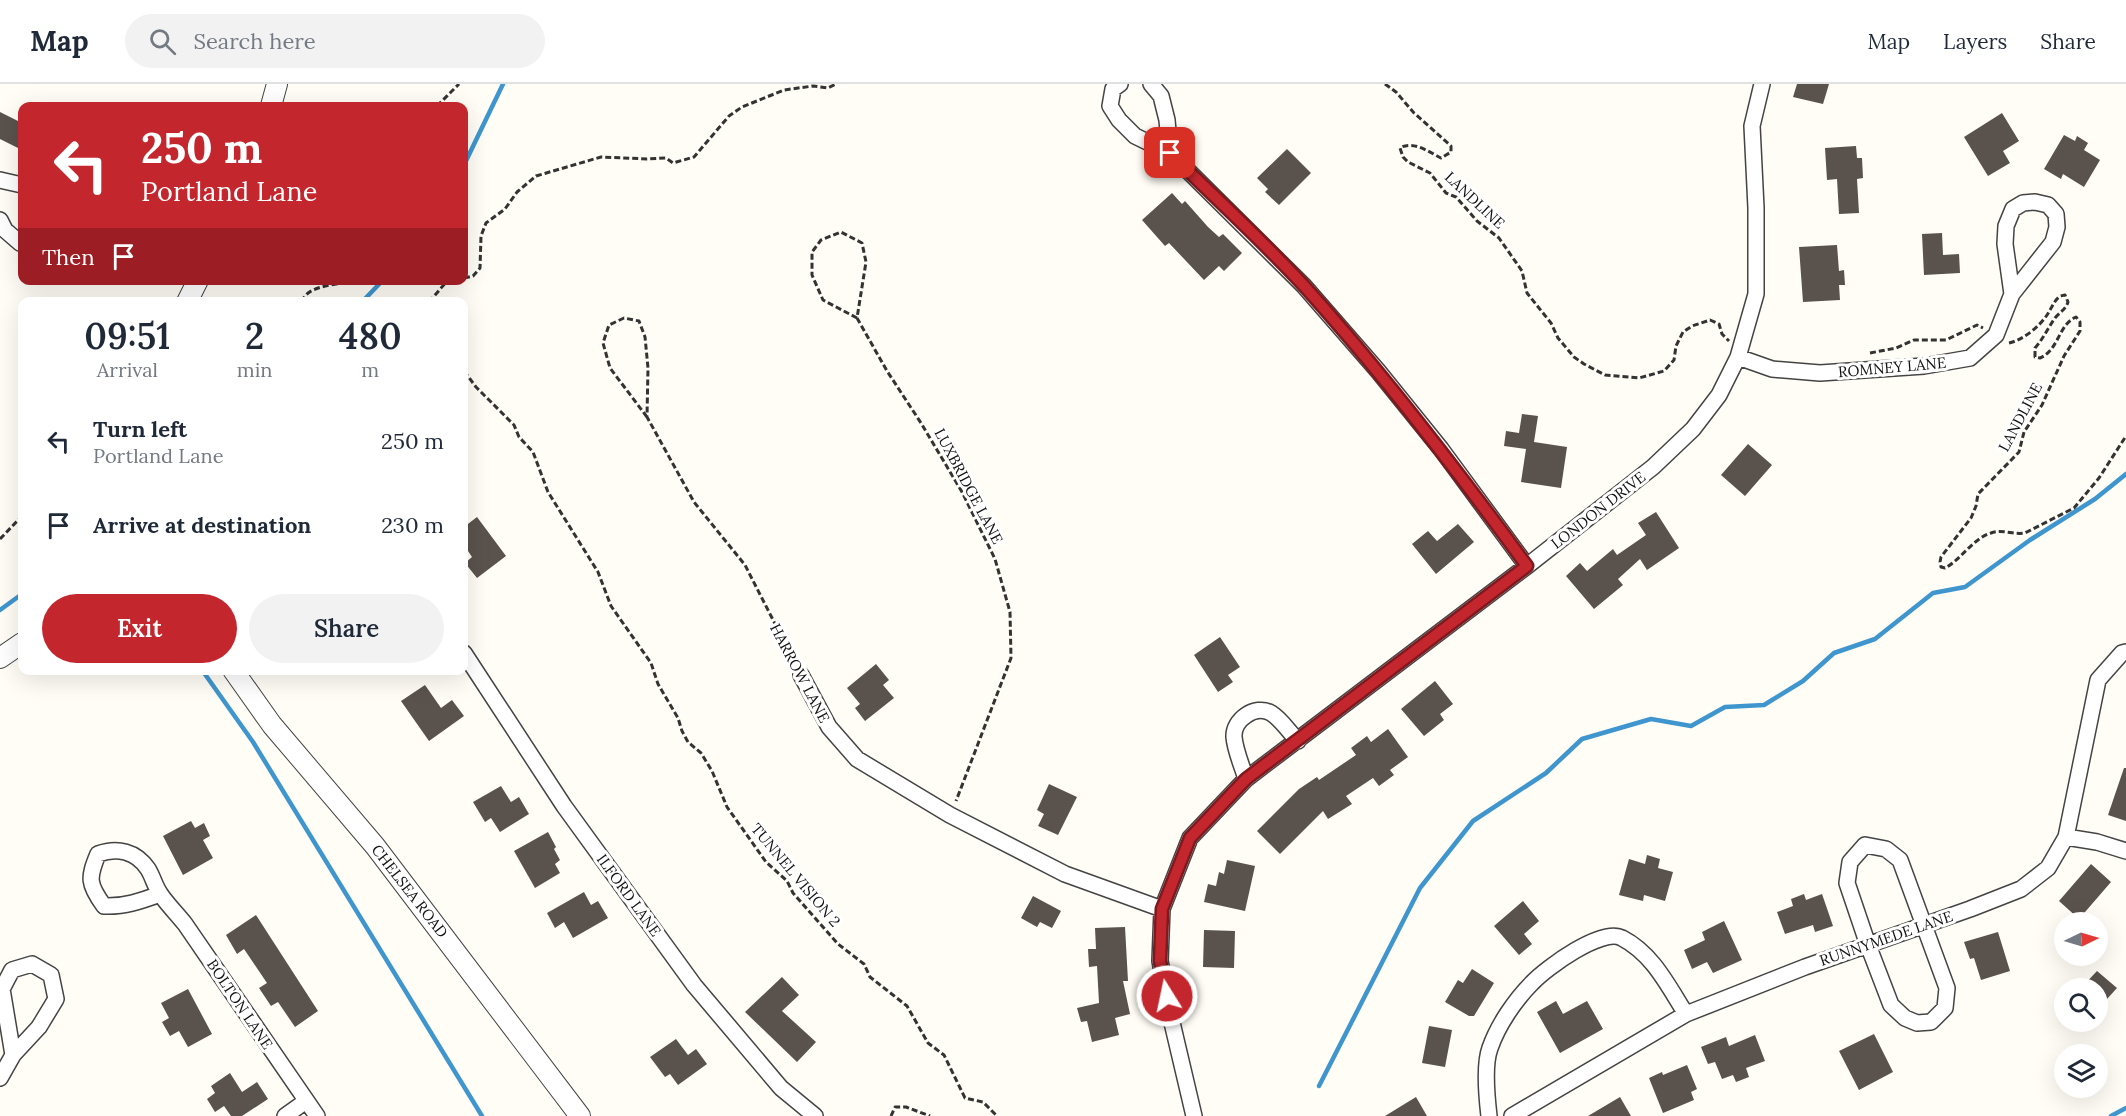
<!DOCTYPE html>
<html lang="en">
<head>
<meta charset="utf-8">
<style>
	:root { --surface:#fff; --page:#f2f2f3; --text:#1f2937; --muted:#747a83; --line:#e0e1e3; --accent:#c4262e }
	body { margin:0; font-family:Lora,serif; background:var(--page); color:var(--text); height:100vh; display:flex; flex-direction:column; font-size:22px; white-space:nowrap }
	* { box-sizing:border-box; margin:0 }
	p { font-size:20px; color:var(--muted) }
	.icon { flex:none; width:33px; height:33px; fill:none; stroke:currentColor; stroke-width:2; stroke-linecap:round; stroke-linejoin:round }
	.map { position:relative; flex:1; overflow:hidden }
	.sheet { position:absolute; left:18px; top:213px; width:450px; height:378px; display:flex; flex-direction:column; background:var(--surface); border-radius:12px; box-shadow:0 6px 24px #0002 }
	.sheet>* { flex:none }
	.top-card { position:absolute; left:18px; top:18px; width:450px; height:183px; border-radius:12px; box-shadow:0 6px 24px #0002; background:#c4262e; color:#fff; overflow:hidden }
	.needle { width:39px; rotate:85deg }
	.controls { position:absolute; left:2054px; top:828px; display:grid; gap:12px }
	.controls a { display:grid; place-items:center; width:54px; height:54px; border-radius:50%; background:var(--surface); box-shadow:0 6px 24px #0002; font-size:30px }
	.pin { position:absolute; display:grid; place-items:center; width:51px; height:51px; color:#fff; margin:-26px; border-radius:12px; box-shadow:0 3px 9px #0006 }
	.me { position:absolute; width:66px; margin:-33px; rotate:350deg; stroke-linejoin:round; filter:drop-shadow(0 0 4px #0008) }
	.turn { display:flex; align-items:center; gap:21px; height:126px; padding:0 24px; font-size:27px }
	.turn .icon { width:78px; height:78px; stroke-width:2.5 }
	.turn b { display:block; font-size:42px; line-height:51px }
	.then { display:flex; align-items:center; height:57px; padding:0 24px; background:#0003; gap:12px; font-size:22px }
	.eta { display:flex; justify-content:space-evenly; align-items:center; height:102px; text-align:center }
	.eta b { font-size:36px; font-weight:600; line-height:42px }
	.cta { display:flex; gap:12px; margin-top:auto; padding:12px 24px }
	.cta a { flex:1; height:69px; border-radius:36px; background:var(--accent); color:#fff; font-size:24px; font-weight:600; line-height:69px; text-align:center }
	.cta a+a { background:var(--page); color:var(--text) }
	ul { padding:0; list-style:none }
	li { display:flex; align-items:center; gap:18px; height:84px; padding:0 24px }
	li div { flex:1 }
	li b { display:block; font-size:22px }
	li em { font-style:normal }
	header { display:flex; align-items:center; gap:36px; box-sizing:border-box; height:84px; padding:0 30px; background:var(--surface); border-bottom:2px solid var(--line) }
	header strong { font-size:28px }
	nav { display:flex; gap:33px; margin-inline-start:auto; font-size:21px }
	.search { width:420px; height:54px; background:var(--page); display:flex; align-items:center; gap:15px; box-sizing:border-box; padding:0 21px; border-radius:33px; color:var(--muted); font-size:22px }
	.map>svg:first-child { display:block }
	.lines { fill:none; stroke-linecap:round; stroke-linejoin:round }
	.stream { stroke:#3f96cf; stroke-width:4.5 }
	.building { fill:#5a524d }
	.minor-casing { stroke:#444; stroke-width:18 }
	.tertiary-casing { stroke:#444; stroke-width:22 }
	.path { stroke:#333; stroke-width:3; stroke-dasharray:6 3; stroke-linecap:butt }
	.minor { stroke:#fff; stroke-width:15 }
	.tertiary { stroke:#fff; stroke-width:20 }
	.route-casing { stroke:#7f191e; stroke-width:15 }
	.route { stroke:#c4262e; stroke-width:10 }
	.labels { text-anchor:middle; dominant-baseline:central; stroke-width:6; stroke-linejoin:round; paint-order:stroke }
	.street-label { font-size:15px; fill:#111; stroke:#fff }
</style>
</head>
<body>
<header>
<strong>Map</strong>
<div class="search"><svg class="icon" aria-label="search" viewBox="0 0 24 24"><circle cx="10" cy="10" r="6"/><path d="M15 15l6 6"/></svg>Search here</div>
<nav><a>Map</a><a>Layers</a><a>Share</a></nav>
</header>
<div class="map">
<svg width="2126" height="1032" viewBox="0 0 2126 1032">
	<rect width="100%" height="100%" fill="#fffdf5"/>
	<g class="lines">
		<path class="stream" d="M464 81 503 0
			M362 218 383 196
			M0 526 22 510
			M202 586 253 658 482 1032
			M1319 1002 1420 804 1473 737 1546 689 1582 655 1651 635 1691 642 1725 623 1764 621 1803 597 1834 569 1875 555 1933 509 1965 503 2030 456 2095 415 2126 390
			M2111 1032 2126 1024"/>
	</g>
	<path class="building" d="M1797 0H1829L1823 20 1793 13Z
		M0 28 22 39V66L0 55Z
		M2002 29 2019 57 2003 67 2010 79 1988 92 1964 53Z
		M2064 51 2075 57 2077 52 2088 59 2084 66 2100 76 2084 103 2063 90 2061 95 2044 85Z
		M1856 62 1857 74H1862L1863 94 1857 95 1859 129 1839 130 1837 95 1827 96 1825 64Z
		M1287 65 1311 89 1279 121 1265 108 1268 105 1257 94Z
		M1172 109 1182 120 1185 117 1208 143 1219 153 1223 150 1242 169 1224 187 1219 182 1204 196 1169 159 1165 162 1142 136Z
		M1942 149 1943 171 1959 170 1960 189 1924 191 1922 150Z
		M1837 161 1839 187 1844 186 1845 201H1839L1840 216 1803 218 1799 163Z
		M1522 330 1538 332 1534 358 1567 363 1561 404 1521 398 1526 365 1504 362 1506 347 1519 349Z
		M1748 360 1772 381 1745 412 1721 391Z
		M1656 428 1679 464 1647 486 1640 475 1618 495 1623 501 1594 525 1566 492 1580 479 1587 487 1613 465 1617 471 1646 451 1638 439Z
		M477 433 506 472 477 494 465 479 472 473 464 461V443Z
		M1458 440 1474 458 1436 490 1412 460 1428 447 1437 457Z
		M1220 553 1240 583 1228 591 1233 598 1218 608 1194 571Z
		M876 580 889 596 883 601 894 614 865 637 855 624 860 620 847 604Z
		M1435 597 1453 620 1440 630 1444 636 1424 652 1401 625Z
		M425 601 441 624 452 616 464 632 429 657 401 617Z
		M1388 645 1408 673 1390 686 1394 691 1379 702 1373 694 1346 712 1352 720 1328 735 1323 727 1280 770 1257 747 1299 705 1317 693 1319 696 1356 671 1351 664 1367 652 1371 658Z
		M2124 684H2126V737L2108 731Z
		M1049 700 1077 713 1058 751 1038 742 1044 730 1037 726Z
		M501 702 511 718 519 713 529 730 500 748 491 734 485 738 473 718Z
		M191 737 195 744 204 739 210 752 203 756 213 774 183 791 163 752Z
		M548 748 556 763 554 765 560 776 555 780 560 789 535 804 514 767Z
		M1647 771 1660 775 1658 784 1673 788 1665 817 1644 811 1643 817 1619 811 1629 775 1645 780Z
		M1227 776 1255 782 1245 827 1204 818 1208 800 1216 802 1219 788 1224 790Z
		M2091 780 2111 798 2079 835 2059 817Z
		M584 808 591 821 598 817 608 834 573 854 564 838 555 844 547 829Z
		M1804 810 1806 816 1822 810 1833 842 1815 848 1813 841 1785 850 1777 828 1793 822 1791 815Z
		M1033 812 1061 827 1052 844 1040 838 1037 843 1021 834Z
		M1523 817 1539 837 1524 850 1532 860 1519 871 1494 842Z
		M256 831 318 927 295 943 278 918 271 922 259 904 267 899 244 865 237 870 226 851Z
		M1724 837 1742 876 1713 889 1707 878 1692 885 1684 866 1705 856 1702 848Z
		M1125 843 1128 897H1123L1130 930 1115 934 1119 951 1092 958 1087 937 1081 938 1077 924 1099 919 1097 882 1089 883 1088 865H1096L1095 844Z
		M1204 846 1235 847 1234 884 1203 883Z
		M1998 848 2010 887 1981 896 1974 874 1970 875 1964 858Z
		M1472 885 1494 899 1474 932H1469L1445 918 1458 896 1463 899Z
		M2097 887 2117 904 2097 926V904H2081Z
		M782 893 799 911 782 927 816 958 797 978 745 928Z
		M188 905 212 950 188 963 179 947 170 952 162 938 169 934 161 919Z
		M1556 917 1563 930 1587 917 1603 945 1560 969 1537 928Z
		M1429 942 1452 946 1445 983 1422 979Z
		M1874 950 1893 988 1859 1006 1839 967Z
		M1755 951 1765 977 1746 984 1749 993 1736 998 1733 991 1722 995 1715 978 1708 980 1701 963 1726 953 1729 962Z
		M676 955 688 971 696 965 707 980 678 1001 670 990 665 993 650 973Z
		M1687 981 1697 1005 1691 1008 1694 1016 1663 1029 1649 994 1662 988 1663 991Z
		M230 989 242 1008 257 998 268 1015 242 1032H231L224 1022 215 1028 207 1015 215 1009 211 1002Z
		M1416 1013 1427 1032H1385Z
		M1620 1013 1631 1032H1588Z"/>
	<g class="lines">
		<defs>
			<path id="minor" d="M1120 0 1113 5 1110 22 1119 36 1135 52 1170 69 1304 202 1378 287 1441 365 1527 482
				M1151 0 1161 12 1167 36 1170 69
				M0 96 22 101
				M0 136 5 146 20 159H22
				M1738 273 1772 285 1820 289 1924 282 1970 274 1996 251 2012 210 2053 158 2057 143 2056 130 2048 121 2035 118 2023 119 2013 125 2006 142 2005 160 2012 210
				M464 569 564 722 694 901 781 1004 815 1032
				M801 591 829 643 857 675 950 731 1065 790 1162 825
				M1246 695C1242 682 1235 666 1234 653 1233 636 1255 620 1271 629 1281 635 1290 649 1298 657
				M2066 753 2097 758 2126 767
				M1865 761 1886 765 1900 776 1947 904 1945 924 1931 938 1917 939 1905 934 1891 921 1868 861 1847 799 1850 778Z
				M160 810C141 817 124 823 104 822 88 800 88 794 98 770 117 763 136 767 148 785 153 793 155 803 161 811 168 821 177 830 185 840L317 1032
				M0 994 13 971 39 943 56 915 51 891 32 880 12 886 2 905 13 971
				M285 1032 306 1017
				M1194 1032 1170 930 1160 877 1162 825 1190 754 1246 695 1527 482 1653 383 1693 345 1719 311 1738 273 1756 210V124L1752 42 1762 0
				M1489 1032C1487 1015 1484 980 1490 964 1498 941 1515 916 1532 899 1546 884 1602 843 1622 854 1653 870 1668 902 1686 930
				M1512 1032 1686 930 1805 883 1970 825 2021 805 2048 784 2066 753 2098 596 2122 569 2126 568"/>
			<path id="tertiary" d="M271 22 277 0
				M187 218 198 196
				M0 574 22 559
				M233 586 272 641 375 762 580 1032"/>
		</defs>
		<use href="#minor" class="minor-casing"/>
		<use href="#tertiary" class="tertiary-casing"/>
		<path class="path" d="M1385 0 1396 8 1414 29 1451 62V68L1441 74C1429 68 1413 56 1400 64L1403 73 1408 78 1430 89 1446 109 1456 113 1477 137 1499 154 1522 187 1527 209 1551 239 1558 254 1574 273 1584 280 1605 291 1639 294 1664 287 1674 276 1676 262 1683 248 1692 242 1710 236 1719 240 1722 250 1729 257
			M437 22 459 0
			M464 194 473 192 480 184 481 152 486 139 505 125 517 108 536 92 601 73 647 75 666 74 673 79 694 73 729 32 742 23 784 6 813 2 828 4 836 0
			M302 218C306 203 328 202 341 199L342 196
			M429 218 448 196
			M857 234 823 216 812 191V168L821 156 841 148 862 159 866 178 857 234 887 287 921 339 962 408 995 475 1010 528 1011 574 956 717
			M2009 259C2023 256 2039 243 2047 231 2052 224 2053 218 2060 212L2065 211 2068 218C2066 225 2060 228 2055 234 2048 244 2043 255 2035 264V273L2040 274C2059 266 2058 241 2076 233L2080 238V247L2064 272 2042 321 2024 348 2019 368 1978 410 1976 422 1971 434 1941 473 1940 478 1941 483 1945 484C1962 475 1972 455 1991 449 2002 445 2014 451 2025 449L2074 424 2099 394 2126 352
			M1870 269 1896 264 1914 256H1946L1977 241 1983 244
			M464 287 476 303 514 341 519 353 533 368 548 408 598 488 611 522 651 579 658 600 678 634 682 647 688 658 701 669 712 687 727 723 766 778 787 797 793 809 838 860 864 880 870 893 907 922 928 959 944 971 965 1014 983 1018 997 1032
			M647 333 610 284 603 259 609 241 624 234 639 237 645 253 648 284 647 333 694 418 745 481 795 579
			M0 455 22 432
			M891 1032 895 1023H906L930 1032"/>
		<use href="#minor" class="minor"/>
		<use href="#tertiary" class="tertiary"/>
	</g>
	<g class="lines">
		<defs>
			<path id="route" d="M1167 912 1160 877 1162 825 1190 754 1246 695 1527 482C1457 386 1385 292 1306 204 1263 157 1215 114 1170 69"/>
		</defs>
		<use href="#route" class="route-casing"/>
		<use href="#route" class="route"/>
	</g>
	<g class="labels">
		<g class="street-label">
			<text transform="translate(1475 116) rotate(43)">LANDLINE</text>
			<text transform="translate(1892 283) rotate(-5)">ROMNEY LANE</text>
			<text transform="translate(2020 333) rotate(-62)">LANDLINE</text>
			<text transform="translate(969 402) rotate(62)">LUXBRIDGE LANE</text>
			<text transform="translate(1598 426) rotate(-38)">LONDON DRIVE</text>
			<text transform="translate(800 589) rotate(62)">HARROW LANE</text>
			<text transform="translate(796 791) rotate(50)">TUNNEL VISION 2</text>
			<text transform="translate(410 807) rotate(52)">CHELSEA ROAD</text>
			<text transform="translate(629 811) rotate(54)">ILFORD LANE</text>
			<text transform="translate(1886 854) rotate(-19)">RUNNYMEDE LANE</text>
			<text transform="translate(240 920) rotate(56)">BOLTON LANE</text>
		</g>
	</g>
</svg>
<div class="controls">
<a><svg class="needle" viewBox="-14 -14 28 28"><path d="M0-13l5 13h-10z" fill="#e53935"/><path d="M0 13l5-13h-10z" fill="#747a83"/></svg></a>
<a><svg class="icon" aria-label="search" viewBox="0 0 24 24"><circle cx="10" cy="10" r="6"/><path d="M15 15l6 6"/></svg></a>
<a><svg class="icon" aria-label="layers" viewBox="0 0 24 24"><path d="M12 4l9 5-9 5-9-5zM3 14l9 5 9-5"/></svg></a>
</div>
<div class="pin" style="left:1170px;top:69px;background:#d93025"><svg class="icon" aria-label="arrive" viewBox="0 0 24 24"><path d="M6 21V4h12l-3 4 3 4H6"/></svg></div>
<svg class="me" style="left:1167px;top:912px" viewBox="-20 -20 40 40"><circle r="17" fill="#c4262e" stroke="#fff" stroke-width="3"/><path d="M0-11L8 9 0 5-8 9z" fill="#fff"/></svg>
<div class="top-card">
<div class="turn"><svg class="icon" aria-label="left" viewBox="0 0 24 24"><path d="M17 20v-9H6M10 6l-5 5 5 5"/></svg><div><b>250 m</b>Portland Lane</div></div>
<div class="then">Then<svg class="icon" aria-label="arrive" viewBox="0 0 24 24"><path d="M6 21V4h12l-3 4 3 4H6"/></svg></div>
</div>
<section class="sheet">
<div class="eta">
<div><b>09:51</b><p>Arrival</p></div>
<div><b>2</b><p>min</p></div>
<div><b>480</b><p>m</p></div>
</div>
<ul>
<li><svg class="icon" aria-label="left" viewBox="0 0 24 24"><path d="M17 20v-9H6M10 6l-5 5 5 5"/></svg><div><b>Turn left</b><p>Portland Lane</p></div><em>250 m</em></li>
<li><svg class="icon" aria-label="arrive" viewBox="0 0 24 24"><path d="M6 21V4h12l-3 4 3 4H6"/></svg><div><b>Arrive at destination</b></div><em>230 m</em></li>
</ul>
<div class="cta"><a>Exit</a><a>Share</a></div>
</section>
</div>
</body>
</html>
